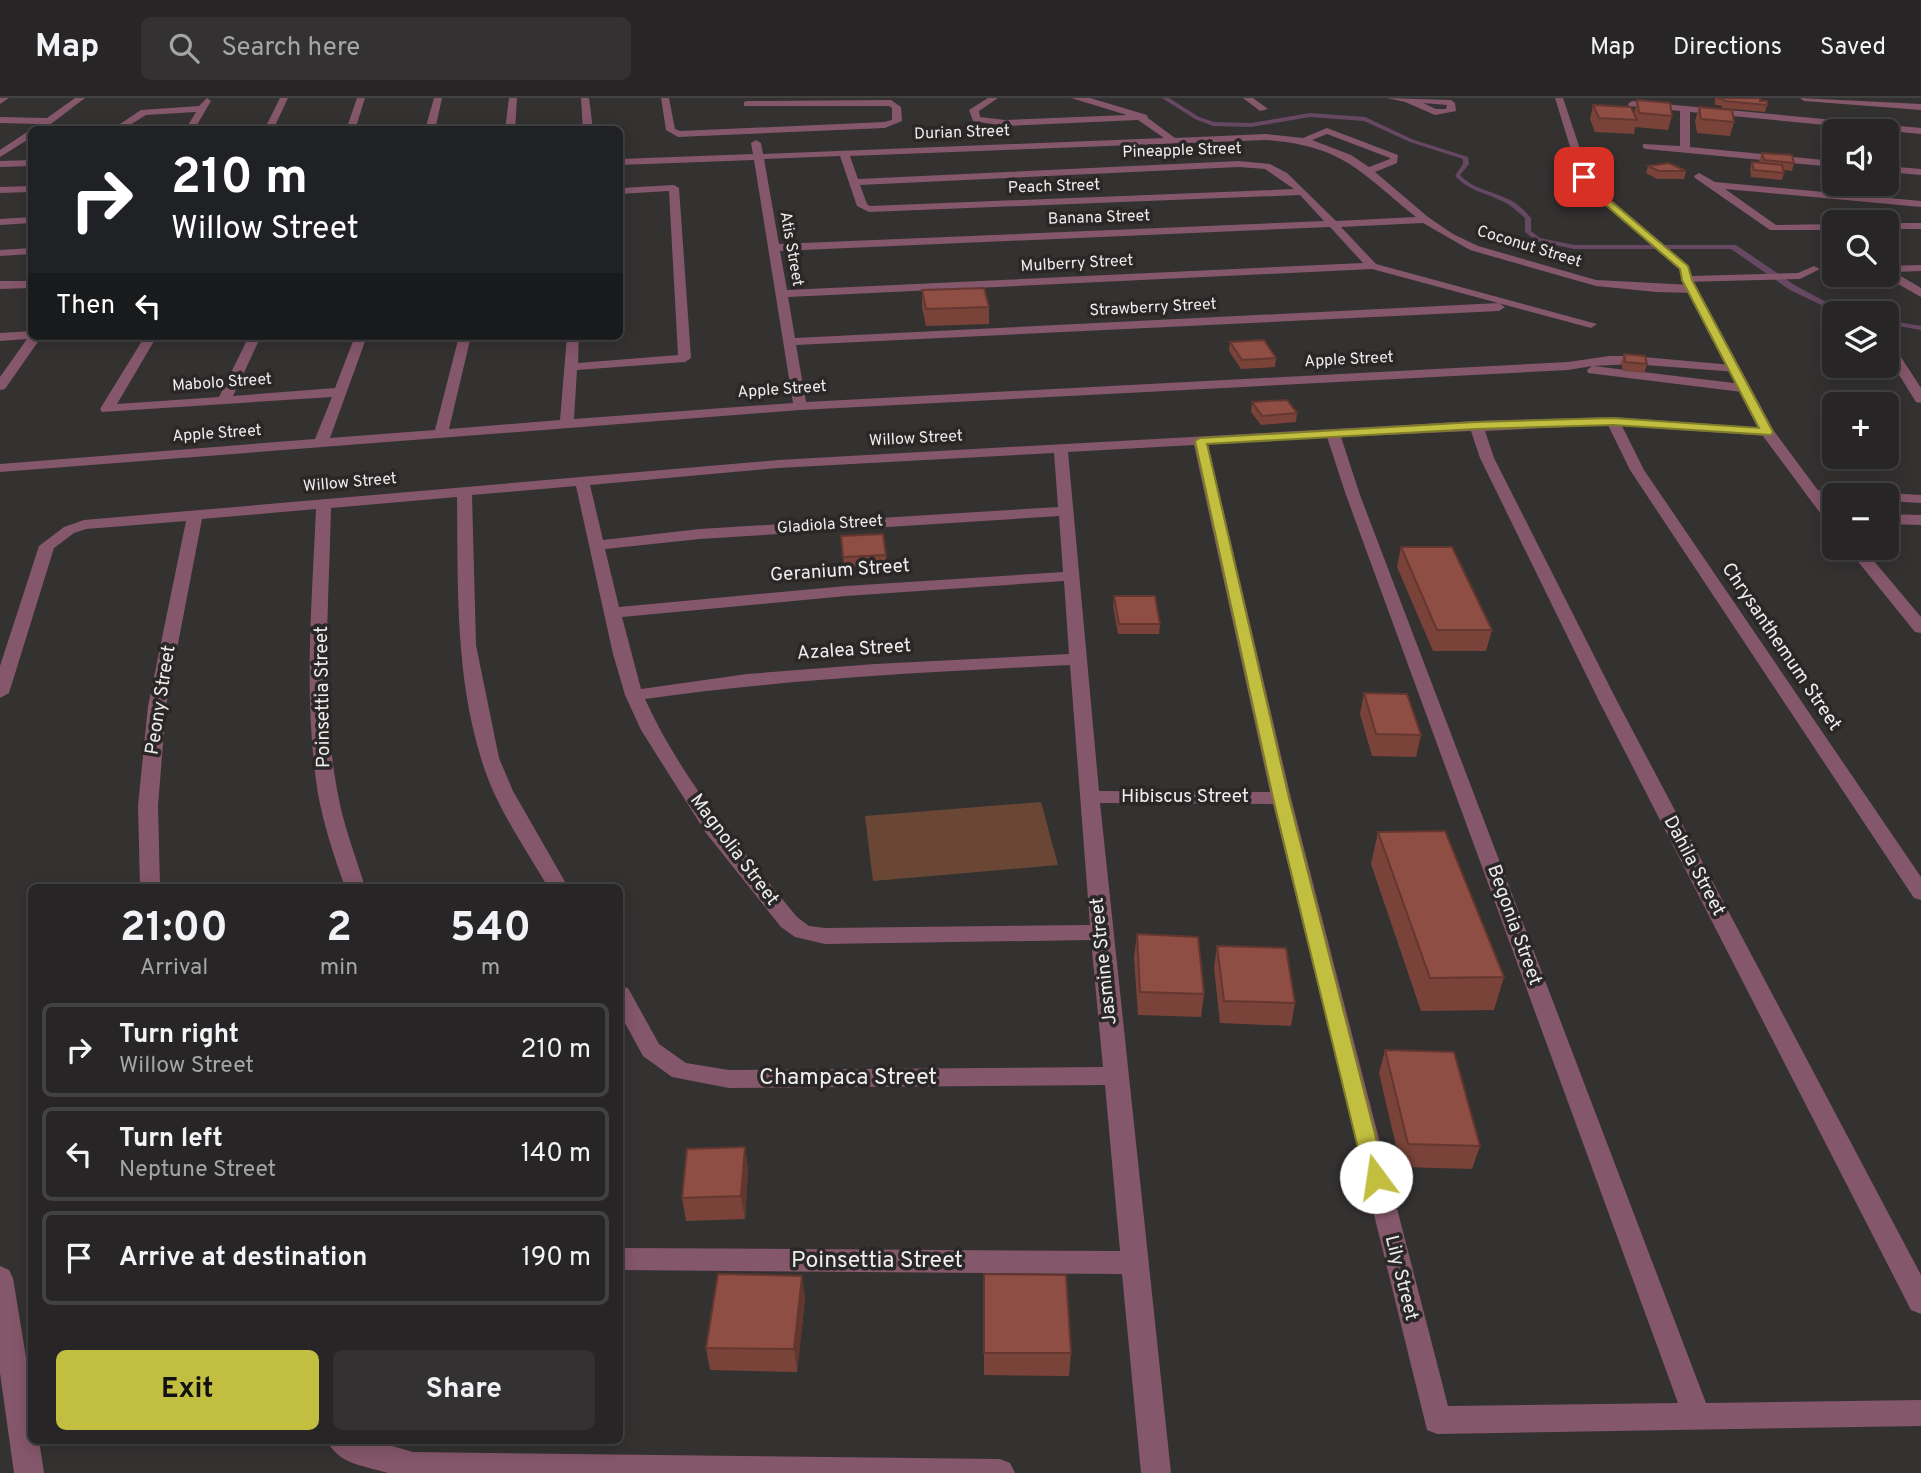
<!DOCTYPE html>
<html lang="en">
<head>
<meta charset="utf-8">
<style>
	:root { --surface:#272525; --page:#333132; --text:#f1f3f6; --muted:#a4a5a7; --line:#434242; --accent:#c1be40 }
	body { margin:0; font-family:Overpass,sans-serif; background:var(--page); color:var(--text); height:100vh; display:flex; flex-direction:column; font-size:26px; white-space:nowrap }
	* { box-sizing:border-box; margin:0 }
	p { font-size:23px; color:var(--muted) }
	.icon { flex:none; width:38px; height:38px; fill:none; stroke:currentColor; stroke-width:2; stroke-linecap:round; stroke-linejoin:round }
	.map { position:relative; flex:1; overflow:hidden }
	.sheet { position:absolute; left:28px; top:786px; width:595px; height:560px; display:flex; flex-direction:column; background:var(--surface); border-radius:10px; box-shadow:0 4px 18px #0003,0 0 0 2px var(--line) }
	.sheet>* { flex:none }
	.guide { position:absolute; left:28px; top:28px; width:595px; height:214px; border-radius:10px; box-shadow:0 4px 18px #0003,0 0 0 2px var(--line); background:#202124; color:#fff; overflow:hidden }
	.controls { position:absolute; left:1822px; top:21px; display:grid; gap:14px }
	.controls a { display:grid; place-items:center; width:77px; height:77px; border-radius:10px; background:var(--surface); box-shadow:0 4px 18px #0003,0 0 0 2px var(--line); font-size:35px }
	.pin { position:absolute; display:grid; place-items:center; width:60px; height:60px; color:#fff; margin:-30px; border-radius:14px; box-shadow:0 4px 10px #0006 }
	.me { position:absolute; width:77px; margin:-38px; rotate:346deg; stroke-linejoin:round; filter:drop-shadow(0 0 5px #0008) }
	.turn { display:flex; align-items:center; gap:24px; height:147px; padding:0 28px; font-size:32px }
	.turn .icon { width:91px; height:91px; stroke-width:2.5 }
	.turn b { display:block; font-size:49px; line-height:60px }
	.then { display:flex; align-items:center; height:66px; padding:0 28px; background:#0003; gap:14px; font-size:26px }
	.eta { display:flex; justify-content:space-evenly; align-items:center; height:119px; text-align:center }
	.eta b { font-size:42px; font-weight:700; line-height:49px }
	.action { display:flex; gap:14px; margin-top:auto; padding:14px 28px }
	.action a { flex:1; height:80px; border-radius:10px; background:var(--accent); color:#111; font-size:28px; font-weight:700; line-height:80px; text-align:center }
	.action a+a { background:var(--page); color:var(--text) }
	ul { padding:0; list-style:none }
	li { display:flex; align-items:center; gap:21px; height:94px; margin:0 14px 10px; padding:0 14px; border:4px solid var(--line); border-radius:10px }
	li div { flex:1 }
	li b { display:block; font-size:26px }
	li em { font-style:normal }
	header { display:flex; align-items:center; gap:42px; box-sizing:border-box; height:98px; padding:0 35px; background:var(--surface); border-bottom:2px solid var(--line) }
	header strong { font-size:33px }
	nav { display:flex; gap:38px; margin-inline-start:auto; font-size:24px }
	.search { width:490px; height:63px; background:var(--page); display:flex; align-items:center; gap:18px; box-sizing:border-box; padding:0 24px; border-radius:10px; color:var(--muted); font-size:26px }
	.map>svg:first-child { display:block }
	.green { fill:#694734 }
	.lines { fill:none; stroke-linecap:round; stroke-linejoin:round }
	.stream { fill:#664863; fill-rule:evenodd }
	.minor { fill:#85576b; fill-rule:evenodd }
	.tertiary { fill:#85576b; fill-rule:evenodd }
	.wall { fill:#7a433a }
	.shaded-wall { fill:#633730 }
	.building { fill:#8e4e44; stroke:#633730; stroke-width:2 }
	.route { fill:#c1be40; stroke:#7d7c2a; stroke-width:2 }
	.labels { text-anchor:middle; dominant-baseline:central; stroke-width:7; stroke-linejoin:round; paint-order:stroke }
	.far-street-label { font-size:16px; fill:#eeecec; stroke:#2a2727 }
	.street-label { font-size:19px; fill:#eeecec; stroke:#2a2727 }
	.near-street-label { font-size:23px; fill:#eeecec; stroke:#2a2727 }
</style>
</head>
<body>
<header>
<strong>Map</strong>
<div class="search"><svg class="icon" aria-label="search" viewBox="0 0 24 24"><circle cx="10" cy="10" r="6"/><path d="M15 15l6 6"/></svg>Search here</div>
<nav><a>Map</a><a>Directions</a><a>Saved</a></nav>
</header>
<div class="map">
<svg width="1921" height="1375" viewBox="0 0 1921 1375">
	<rect width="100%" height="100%" fill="#343131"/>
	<path class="green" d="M1041 704 1058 767 873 783 865 718Z"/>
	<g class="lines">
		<path class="stream" d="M1162 0H1169L1199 19 1214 24 1251 25 1310 15 1365 19 1414 42 1468 59 1469 66 1460 77C1474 92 1493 93 1510 102 1518 106 1525 113 1531 120V133L1540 140 1574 147H1736L1796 188 1847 215H1838L1790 192 1731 151H1574L1536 143 1525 134V120C1519 115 1513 109 1506 105 1488 95 1470 94 1455 78L1463 66V61L1410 44 1364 23 1310 19 1251 29 1213 28 1195 21Z
			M1886 222 1921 228V232L1886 226Z"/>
		<path class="minor" d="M0 0H9L0 6Z
			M75 0H85L43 32H32V39L0 59V52L39 26 0 25V19L47 20Z
			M207 0 211 3 194 32H185L196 14 146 17 122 32H111L141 12 199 8Z
			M280 0H288L273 32H264Z
			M357 0H365L355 32H346Z
			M434 0H442L435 32H425Z
			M509 0H517L515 32H505Z
			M581 0H589L593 32H583Z
			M661 0H669L675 31 680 33 884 24 892 22V10L889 8H744V4L747 3 891 2 901 9 902 23 885 30 678 39 666 32Z
			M988 0H998L979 13 980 19 1005 22 1127 17 1071 0H1090L1147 17 1148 20 1175 40 1266 36 1303 40 1327 30 1398 57 1397 65 1375 74 1428 119 1453 136 1478 148 1596 182 1692 187 1698 191 1692 195 1656 194 1596 188 1470 152 1423 125 1341 129 1376 166 1597 226 1591 230 1372 171 788 199 795 240 1499 205 1505 209 1499 213 796 247 806 304 1568 264 1609 258H1632L1732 267 1738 271 1737 274 1632 266 1593 268 1742 286 1749 290 1742 294 1588 275 1587 272 1592 268 1568 272 800 312 0 374V366L315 341 332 299 102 314 100 311 145 238H157L117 306 219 299 249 238H261L233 298 335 290 355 238H367L330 340 435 332 459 238H471L449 331 560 322 567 238H579L578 265 678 257 669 93 620 96V90L674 87 679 90 691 260 685 264 577 272 574 321 793 305 754 62 620 67V61L753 56 751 45 756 42 761 45 763 56 1164 40 1138 22 1005 28 973 23 969 12ZM1327 36 1390 60V61L1369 69 1351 57 1312 42ZM1266 42C1343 48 1359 73 1416 119L1336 123 1287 75 1270 66 1239 63 858 81 850 58ZM840 58 857 108 869 114 1300 97 1324 123 779 146 764 61ZM1239 69 1265 71 1294 91 870 108 867 106 860 87ZM1330 129 1363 165 787 192 780 153Z
			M1243 0H1253L1268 11 1260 13Z
			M1387 0 1451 2 1455 5 1456 13 1435 17 1405 4ZM1423 5 1447 7 1446 11H1436Z
			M1555 0H1563L1589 78 1601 93 1689 168 1692 178 1798 175 1814 168 1820 171 1800 181 1683 184 1679 171 1593 97 1580 81Z
			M1800 0 1921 6V12L1804 3Z
			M1632 3 1921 30V36L1690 14V49L1834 63V69L1646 51 1643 50V46L1680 48V13L1629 8 1628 6Z
			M32 62V68L0 69V63Z
			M1886 68 1921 71V77L1886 74Z
			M1699 75 1715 84 1921 103V109L1725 91 1776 127 1834 126V132H1770L1695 80 1694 78Z
			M32 88V94L0 95V89Z
			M32 119V125L0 127V121Z
			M1886 125H1921V131H1886Z
			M32 150V156L0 158V152Z
			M1921 167V173L1894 174 1921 190V199L1882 177H1886V168Z
			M0 183H32V190L0 191Z
			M32 233V238H42L5 291 0 292V279L27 241 0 243V235Z
			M1886 241 1890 242 1921 290V305L1916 304 1886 256Z
			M1613 319 1767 330 1774 334 1767 338 1622 328 1644 372 1921 779V802L1914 800 1630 372 1608 327 1485 333 1494 360 1617 603 1921 1177V1216L1911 1212 1599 603 1480 360 1471 333 1341 339 1360 397 1706 1305 1921 1302V1328L1437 1336 1427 1332 1273 706 1100 705 1171 1375H1141L1122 1176 620 1172V1150L1120 1153 1105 987 729 990 672 979 643 958 620 916V888L628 890 659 946 686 965 729 972 1103 969 1091 842 825 846 795 839 781 829 706 735 641 632 625 597 613 556 576 388 472 397 476 547 499 660 513 693 568 789H548C524 748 494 706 481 660 455 575 458 487 457 399L331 410C329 505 320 603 338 697 344 729 356 759 365 789H345C334 758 324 728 318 696 303 602 312 505 316 411L202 421 166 608 158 708 160 789H140L138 708 148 608 186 423 86 431 74 435 54 450 9 595 0 600V568L39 448 64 429 84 422 778 362 1476 323ZM1327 339 1346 397 1678 1305 1448 1308 1291 700 1208 346ZM1194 347 1270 694 1099 693 1068 354ZM1054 355 1058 409 700 431 603 442 590 387 778 370ZM1059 418 1063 474 846 488 619 509 605 451 700 441ZM1064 483 1069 556 875 566 747 576 641 591 622 519 846 498ZM1070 567 1090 827 825 830 809 828 797 819C740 750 682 682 645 601 786 581 928 574 1070 567Z
			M1813 392 1843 393 1850 397H1834V401L1808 399 1806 396Z
			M1886 395 1921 397V405L1886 403V397H1880Z
			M1886 416 1921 417V427L1886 426Z
			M0 1168 9 1172 13 1180 32 1296V1342H39L44 1375H14L0 1275Z
			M327 1342H372L413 1354 1000 1361 1010 1365 1015 1375H388C365 1368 337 1366 327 1342Z"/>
		<path class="tertiary" d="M1683 180 1693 182 1774 333 1834 414V429L1829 427 1760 334 1681 182Z
			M1847 450H1863L1921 519V535L1915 534Z"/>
	</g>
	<path class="wall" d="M1715 0H1760V3L1767 7 1765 14 1722 10V8L1715 7Z
		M1637 2 1672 18 1668 32 1635 29 1634 36 1595 34 1590 21 1593 7 1634 16Z
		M1699 9 1734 24 1730 38 1697 35 1695 23Z
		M1762 55 1794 65 1792 73 1783 72 1784 75 1782 82 1751 79 1750 71 1752 64 1760 65 1759 62Z
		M1648 68 1686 73 1684 81H1657L1646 75Z
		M1886 75 1899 85 1896 93 1871 90 1869 86H1886Z
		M922 192 989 209V226L926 228 922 209Z
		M1230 244 1276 260 1275 269 1241 271 1229 253Z
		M1624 256 1647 266 1644 275 1623 273 1621 265Z
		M1252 304 1297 315 1296 324 1261 327 1251 314Z
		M841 438 886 457 887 467 844 469Z
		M1401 449 1492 532 1486 553H1433L1397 469Z
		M1114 498 1160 526 1159 536H1118L1113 508Z
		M1364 595 1421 637 1416 659 1372 658 1360 616Z
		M1378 734 1504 879 1494 912 1421 913 1371 766Z
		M1137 836 1204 896 1201 919 1138 917 1134 859Z
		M1217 848 1295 905 1291 928 1220 925 1214 870Z
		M1385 952 1480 1048 1472 1071 1401 1069 1379 975Z
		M745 1049 748 1072 745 1121 686 1123 682 1100Z
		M802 1178 805 1201 797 1274 710 1272 706 1250Z
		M984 1199 1071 1255 1069 1278 984 1277Z"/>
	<path class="shaded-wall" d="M745 1049 748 1072 745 1121 741 1098Z
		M802 1178 805 1201 797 1274 794 1251Z"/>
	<path class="building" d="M1717 0H1760V3H1767V7L1724 3V1Z
		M1637 2 1670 5 1672 18 1639 15Z
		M1593 7 1631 9 1637 22 1599 20Z
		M1699 9 1732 12 1734 24 1701 21Z
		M1762 55 1792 57 1794 65 1764 62Z
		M1752 64 1782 67 1784 75 1754 72Z
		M1669 65 1686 73H1659L1648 68Z
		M1886 75 1893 76 1899 85 1886 84Z
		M984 190 989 209 926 211 922 192Z
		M1264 242 1276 260 1242 262 1230 244Z
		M1624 256 1645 258 1647 266 1625 264Z
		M1287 302 1297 315 1262 318 1252 304Z
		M883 436 886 457 843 459 841 438Z
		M1401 449H1452L1492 532H1437Z
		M1114 498H1155L1160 526H1119Z
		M1364 595 1407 596 1421 637 1376 636Z
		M1445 733 1504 879 1430 880 1378 734Z
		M1137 836 1198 839 1204 896 1140 894Z
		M1217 848 1286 850 1295 905 1224 903Z
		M1385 952 1454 954 1480 1048 1408 1046Z
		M745 1049 741 1098 682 1100 687 1051Z
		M718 1176 802 1178 794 1251 706 1250Z
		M984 1176 1066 1177 1071 1255H984Z"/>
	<path class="route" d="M1581 78H1587L1600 94 1688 168 1692 182 1773 334 1771 337 1613 327 1476 331 1207 346 1289 700 1386 1079 1383 1085 1376 1087 1368 1085 1365 1079 1273 700 1195 343 1200 340 1476 324 1613 320 1759 330 1682 182 1680 171 1594 97Z"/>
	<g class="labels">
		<g class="far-street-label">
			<text transform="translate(962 35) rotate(-2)">Durian Street</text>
			<text transform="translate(1182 53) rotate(-2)">Pineapple Street</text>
			<text transform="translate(1054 89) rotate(-2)">Peach Street</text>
			<text transform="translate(1099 120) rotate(-2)">Banana Street</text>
			<text transform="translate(1529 149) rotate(17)">Coconut Street</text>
			<text transform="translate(791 151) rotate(80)">Atis Street</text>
			<text transform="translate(1077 166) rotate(-3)">Mulberry Street</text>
			<text transform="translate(1153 210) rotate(-3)">Strawberry Street</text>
			<text transform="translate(1349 262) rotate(-3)">Apple Street</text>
			<text transform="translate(222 285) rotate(-4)">Mabolo Street</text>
			<text transform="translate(782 292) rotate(-4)">Apple Street</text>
			<text transform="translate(217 336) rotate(-4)">Apple Street</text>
			<text transform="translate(916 341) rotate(-3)">Willow Street</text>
			<text transform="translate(350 385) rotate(-5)">Willow Street</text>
			<text transform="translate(830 427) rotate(-4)">Gladiola Street</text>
		</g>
		<g class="street-label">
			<text transform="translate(840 473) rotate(-4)">Geranium Street</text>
			<text transform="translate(1781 549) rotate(56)">Chrysanthemum Street</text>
			<text transform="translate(854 552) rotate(-4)">Azalea Street</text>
			<text transform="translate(323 599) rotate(-91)">Poinsettia Street</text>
			<text transform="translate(161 602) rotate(-81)">Peony Street</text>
			<text x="1185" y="699">Hibiscus Street</text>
			<text transform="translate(734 752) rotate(53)">Magnolia Street</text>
			<text transform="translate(1694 768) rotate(62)">Dahila Street</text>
			<text transform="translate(1514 827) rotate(70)">Begonia Street</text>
			<text transform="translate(1104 863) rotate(-96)">Jasmine Street</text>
			<text transform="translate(1401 1180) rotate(76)">Lily Street</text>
		</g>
		<g class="near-street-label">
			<text x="848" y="980">Champaca Street</text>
			<text x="877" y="1163">Poinsettia Street</text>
		</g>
	</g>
</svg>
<div class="controls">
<a><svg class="icon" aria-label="sound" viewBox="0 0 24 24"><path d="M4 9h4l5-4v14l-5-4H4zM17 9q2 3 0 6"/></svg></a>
<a><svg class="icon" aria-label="search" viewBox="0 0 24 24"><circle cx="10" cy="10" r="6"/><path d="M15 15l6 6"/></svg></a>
<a><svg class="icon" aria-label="layers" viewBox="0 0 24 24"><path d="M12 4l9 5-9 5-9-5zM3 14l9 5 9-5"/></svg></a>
<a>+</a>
<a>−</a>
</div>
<div class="pin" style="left:1584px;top:79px;background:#d93025"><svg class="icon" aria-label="arrive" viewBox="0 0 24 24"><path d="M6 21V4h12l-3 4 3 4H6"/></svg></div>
<svg class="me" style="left:1376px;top:1079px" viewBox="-20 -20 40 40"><circle r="19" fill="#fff"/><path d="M0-13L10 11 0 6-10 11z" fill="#c1be40"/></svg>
<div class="guide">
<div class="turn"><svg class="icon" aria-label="right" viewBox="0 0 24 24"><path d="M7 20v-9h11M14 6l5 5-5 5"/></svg><div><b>210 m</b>Willow Street</div></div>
<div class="then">Then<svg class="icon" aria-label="left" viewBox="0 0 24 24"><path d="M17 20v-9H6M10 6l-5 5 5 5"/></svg></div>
</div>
<section class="sheet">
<div class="eta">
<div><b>21:00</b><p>Arrival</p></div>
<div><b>2</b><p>min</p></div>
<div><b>540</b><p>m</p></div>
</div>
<ul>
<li><svg class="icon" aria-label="right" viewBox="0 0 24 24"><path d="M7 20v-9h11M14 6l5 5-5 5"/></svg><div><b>Turn right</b><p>Willow Street</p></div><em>210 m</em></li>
<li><svg class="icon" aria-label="left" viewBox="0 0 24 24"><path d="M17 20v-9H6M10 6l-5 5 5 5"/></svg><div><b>Turn left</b><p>Neptune Street</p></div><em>140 m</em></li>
<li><svg class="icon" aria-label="arrive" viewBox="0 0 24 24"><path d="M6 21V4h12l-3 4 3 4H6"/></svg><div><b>Arrive at destination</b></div><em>190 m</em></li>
</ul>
<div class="action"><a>Exit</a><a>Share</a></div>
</section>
</div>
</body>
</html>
